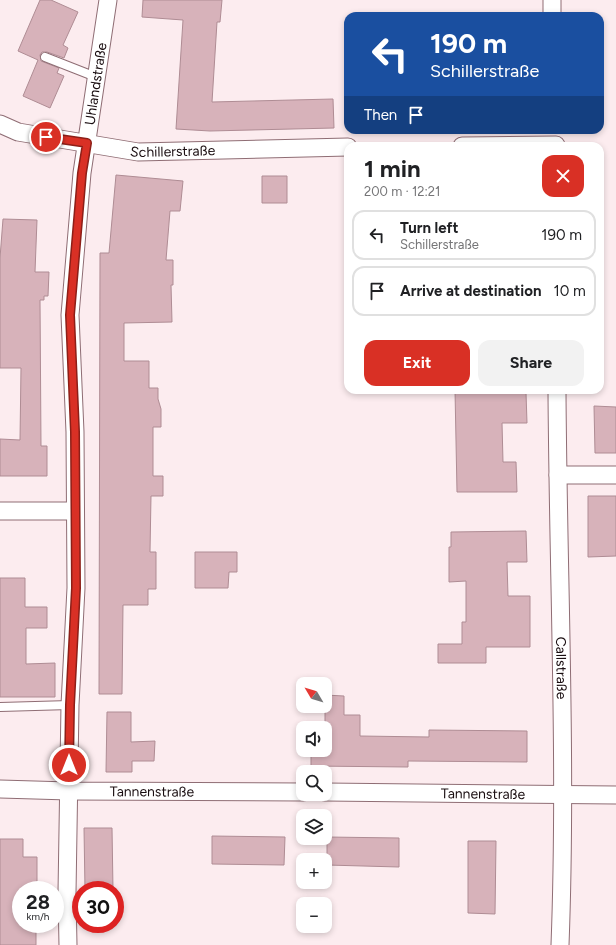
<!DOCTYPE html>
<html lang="en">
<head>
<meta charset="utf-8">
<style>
	:root { --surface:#fff; --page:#f2f2f2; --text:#202124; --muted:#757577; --line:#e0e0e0; --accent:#d93025 }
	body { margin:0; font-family:Figtree,sans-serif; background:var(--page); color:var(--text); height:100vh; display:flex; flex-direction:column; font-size:15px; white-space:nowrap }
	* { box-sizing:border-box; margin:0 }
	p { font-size:13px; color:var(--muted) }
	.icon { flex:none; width:22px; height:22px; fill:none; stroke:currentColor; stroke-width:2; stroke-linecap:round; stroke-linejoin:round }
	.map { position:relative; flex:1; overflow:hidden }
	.drawer { position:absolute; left:344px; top:142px; width:260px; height:252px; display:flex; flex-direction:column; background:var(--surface); border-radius:12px; box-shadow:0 2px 6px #0003 }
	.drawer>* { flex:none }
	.guide { position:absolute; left:344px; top:12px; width:260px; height:122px; border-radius:12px; box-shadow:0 2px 6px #0003; background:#1a4fa0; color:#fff; overflow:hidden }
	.needle { width:26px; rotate:308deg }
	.controls { position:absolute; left:296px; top:677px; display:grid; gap:8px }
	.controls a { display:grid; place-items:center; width:36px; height:36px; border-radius:8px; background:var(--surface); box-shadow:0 2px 6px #0003; font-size:20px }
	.speed { position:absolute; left:12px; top:881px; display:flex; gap:8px; font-size:20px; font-weight:700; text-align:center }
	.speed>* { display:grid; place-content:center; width:52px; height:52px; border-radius:50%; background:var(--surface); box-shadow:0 2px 6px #0003; line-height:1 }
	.speed small { font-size:10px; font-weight:400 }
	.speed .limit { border:6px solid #d22; background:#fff; color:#111 }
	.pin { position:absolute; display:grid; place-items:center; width:34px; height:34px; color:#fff; margin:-17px; border:2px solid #fff; border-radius:50%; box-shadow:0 1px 4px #0007 }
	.me { position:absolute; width:44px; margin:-22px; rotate:0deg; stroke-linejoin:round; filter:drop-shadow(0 0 3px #0008) }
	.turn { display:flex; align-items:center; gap:14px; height:84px; padding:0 20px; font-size:18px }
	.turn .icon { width:52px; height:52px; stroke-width:2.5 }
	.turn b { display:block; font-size:28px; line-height:34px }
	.then { display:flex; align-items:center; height:38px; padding:0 20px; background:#0003; gap:8px; font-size:15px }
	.round { display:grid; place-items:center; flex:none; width:42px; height:42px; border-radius:12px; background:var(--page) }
	.headline { display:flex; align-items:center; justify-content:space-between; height:68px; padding:0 20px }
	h1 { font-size:24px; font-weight:700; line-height:30px }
	.cta { display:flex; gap:8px; margin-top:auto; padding:8px 20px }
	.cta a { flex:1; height:46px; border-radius:12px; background:var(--accent); color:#fff; font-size:16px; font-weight:700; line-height:46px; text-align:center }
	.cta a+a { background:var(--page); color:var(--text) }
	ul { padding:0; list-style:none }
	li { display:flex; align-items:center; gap:12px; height:50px; margin:0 8px 6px; padding:0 12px; border:2px solid var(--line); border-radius:12px }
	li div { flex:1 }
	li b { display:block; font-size:15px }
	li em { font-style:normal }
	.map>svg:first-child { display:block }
	.building { fill:#d7b2ba; stroke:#af8c94 }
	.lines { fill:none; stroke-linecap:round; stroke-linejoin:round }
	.service-casing { stroke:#8f6d74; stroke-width:10 }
	.minor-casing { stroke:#8f6d74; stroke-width:19 }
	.service { stroke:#fff; stroke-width:8 }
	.minor { stroke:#fff; stroke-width:17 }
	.route-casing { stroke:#8d1f18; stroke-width:10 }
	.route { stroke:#d93025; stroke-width:7 }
	.labels { text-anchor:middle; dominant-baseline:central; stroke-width:4; stroke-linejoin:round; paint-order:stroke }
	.street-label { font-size:14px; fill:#190d10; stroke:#fcecef }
</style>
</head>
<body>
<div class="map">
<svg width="616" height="945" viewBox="0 0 616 945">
	<rect width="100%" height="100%" fill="#fcecef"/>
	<path class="building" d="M40 0H51L78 12 63 45 68 48 64 58 47 52H42L40 55 41 61 59 68 57 73 64 76 50 108 23 96 38 60 18 51Z
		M143 0H222L220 22H217L212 102 333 99 334 128 210 131 176 129 183 20 142 17Z
		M116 175 183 181 180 211H170L166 260H173V285H171L172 322 124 323V361H149V388H158V399L161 409V427H153V476H163V496H151L150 552H156V589H148V605H123L122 694H99L100 253H109Z
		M262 176H287V203H262Z
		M3 219 37 220 35 272H49L48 296H44V300H40L41 446H47V476H0V439L20 440 21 368H0V258Z
		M455 390H493V393H526L527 423H502L503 462H516L517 492H457Z
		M594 406 616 407V453H595Z
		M588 496H616V556L588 557Z
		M526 531 527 562H507L508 596H530V647H486V663H438V644H462V622H466V581L449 582V547H451V532Z
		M195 552H237V572H229L228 588H195Z
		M0 578H25V607H47V628H26V664L55 663V697H0Z
		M325 695 344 696V715H360V736L429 737V730L527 731V762L408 761V767L311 766V750H325Z
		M107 712H131V742L155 741 154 761H132V772H106Z
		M84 828H112L113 890H85Z
		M212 836 285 837 284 865 212 864Z
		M327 837 399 838V867L327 865Z
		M0 839H23V857H37V890H21V924H36V945H0Z
		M468 841H496L495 914 468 913Z"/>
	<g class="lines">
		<defs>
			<path id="service" d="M45 57 96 77
				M0 707 70 705"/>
			<g id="minor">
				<path d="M552 0V16"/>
				<path id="s1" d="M0 124 18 132 138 152 348 147"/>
				<path d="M462 146 556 145"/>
				<path id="s2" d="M557 390C558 575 567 760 560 945"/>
				<path d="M558 475H616"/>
				<path d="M0 511H74"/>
				<path id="s3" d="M0 789 69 791 303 792"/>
				<path id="s4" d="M325 792 616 795"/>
				<path id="s5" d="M68 945 67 893 70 705 76 588 75 432 70 315 82 173 108 0"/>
			</g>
		</defs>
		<use href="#service" class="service-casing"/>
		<use href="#minor" class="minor-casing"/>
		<use href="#service" class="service"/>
		<use href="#minor" class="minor"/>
	</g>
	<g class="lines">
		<defs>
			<path id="route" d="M46 137 87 143 82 173 70 315 75 432 76 588 70 705 69 765"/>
		</defs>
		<use href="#route" class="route-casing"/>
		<use href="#route" class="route"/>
	</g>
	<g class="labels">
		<g class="street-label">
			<text stroke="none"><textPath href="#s5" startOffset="863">Uhlandstraße</textPath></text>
			<text stroke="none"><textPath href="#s1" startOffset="176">Schillerstraße</textPath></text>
			<text stroke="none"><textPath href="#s2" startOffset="278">Callstraße</textPath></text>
			<text stroke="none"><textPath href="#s3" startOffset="152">Tannenstraße</textPath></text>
			<text stroke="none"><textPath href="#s4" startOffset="158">Tannenstraße</textPath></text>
		</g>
	</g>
</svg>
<div class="controls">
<a><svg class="needle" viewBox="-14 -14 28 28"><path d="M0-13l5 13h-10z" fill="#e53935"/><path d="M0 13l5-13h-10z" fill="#757577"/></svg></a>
<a><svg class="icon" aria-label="sound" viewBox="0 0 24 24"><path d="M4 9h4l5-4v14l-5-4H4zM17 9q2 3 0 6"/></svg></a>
<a><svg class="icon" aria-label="search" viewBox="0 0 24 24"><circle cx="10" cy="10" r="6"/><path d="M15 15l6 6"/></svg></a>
<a><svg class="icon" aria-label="layers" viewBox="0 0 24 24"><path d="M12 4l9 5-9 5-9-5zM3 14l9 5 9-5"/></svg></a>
<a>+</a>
<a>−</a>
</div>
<div class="speed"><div>28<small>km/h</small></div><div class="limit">30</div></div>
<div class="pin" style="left:46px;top:137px;background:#d93025"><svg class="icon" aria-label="arrive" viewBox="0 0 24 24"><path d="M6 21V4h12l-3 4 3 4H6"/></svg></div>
<svg class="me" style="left:69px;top:765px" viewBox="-20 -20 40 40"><circle r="17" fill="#d93025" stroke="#fff" stroke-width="3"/><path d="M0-11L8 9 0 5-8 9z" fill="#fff"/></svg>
<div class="guide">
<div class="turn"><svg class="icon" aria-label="left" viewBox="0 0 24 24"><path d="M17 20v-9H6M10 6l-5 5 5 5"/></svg><div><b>190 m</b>Schillerstraße</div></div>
<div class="then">Then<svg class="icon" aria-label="arrive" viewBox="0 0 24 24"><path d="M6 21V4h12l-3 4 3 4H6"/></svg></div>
</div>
<section class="drawer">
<div class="headline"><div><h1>1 min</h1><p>200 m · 12:21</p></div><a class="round" style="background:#d93025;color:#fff"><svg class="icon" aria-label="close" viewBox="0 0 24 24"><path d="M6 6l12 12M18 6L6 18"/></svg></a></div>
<ul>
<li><svg class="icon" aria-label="left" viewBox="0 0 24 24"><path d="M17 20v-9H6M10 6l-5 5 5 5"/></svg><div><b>Turn left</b><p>Schillerstraße</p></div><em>190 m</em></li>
<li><svg class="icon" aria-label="arrive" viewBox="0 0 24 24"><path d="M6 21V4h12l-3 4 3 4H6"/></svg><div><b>Arrive at destination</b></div><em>10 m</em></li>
</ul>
<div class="cta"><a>Exit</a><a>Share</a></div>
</section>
</div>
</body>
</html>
